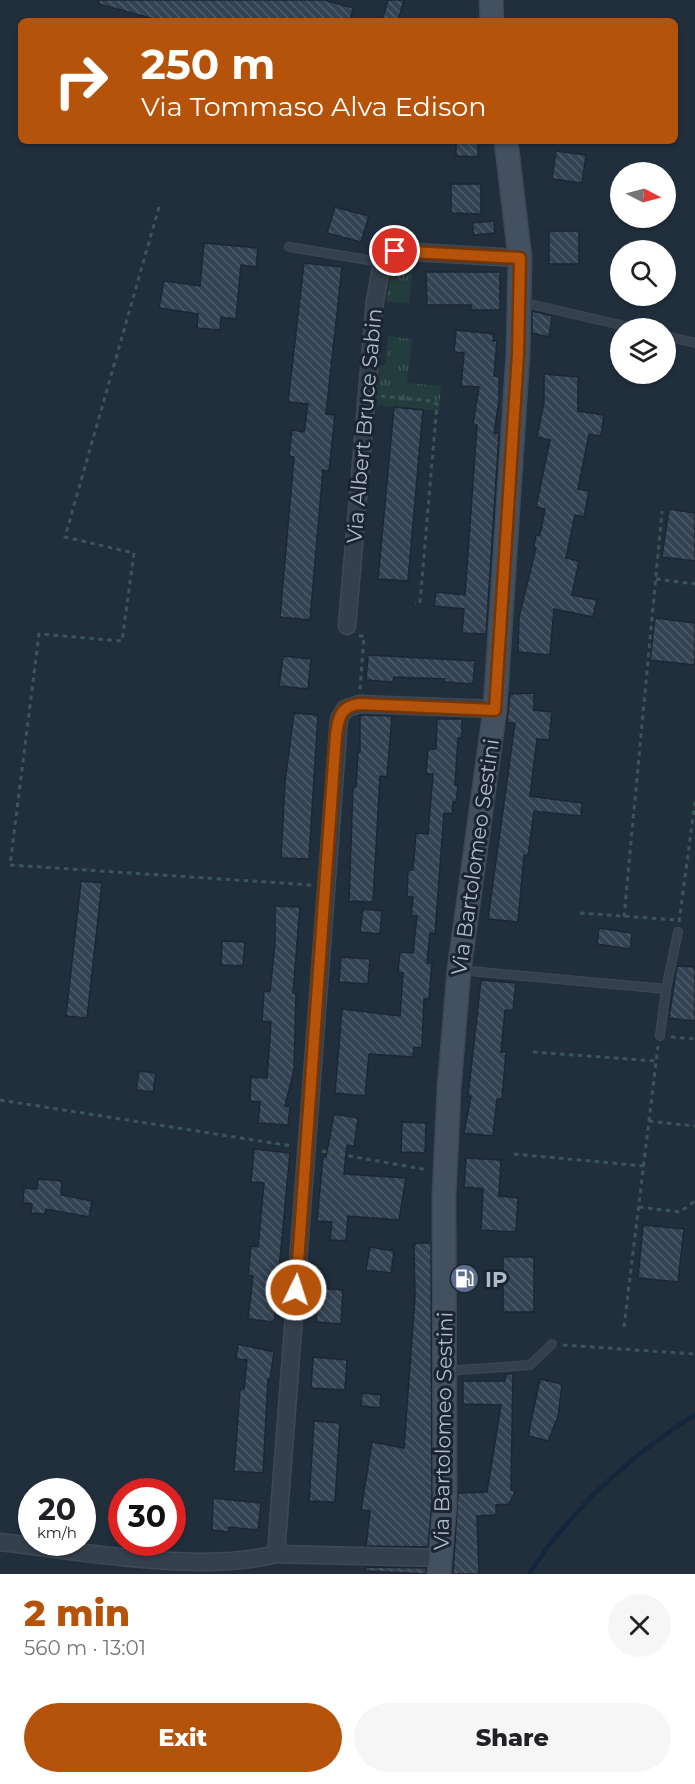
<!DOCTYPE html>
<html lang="en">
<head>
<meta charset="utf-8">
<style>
	:root { --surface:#fff; --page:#f6f6f6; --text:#202124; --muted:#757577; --accent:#b45309 }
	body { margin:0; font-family:Montserrat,sans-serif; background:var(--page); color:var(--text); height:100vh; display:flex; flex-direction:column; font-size:22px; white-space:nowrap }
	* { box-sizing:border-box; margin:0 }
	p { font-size:20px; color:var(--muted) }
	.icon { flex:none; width:33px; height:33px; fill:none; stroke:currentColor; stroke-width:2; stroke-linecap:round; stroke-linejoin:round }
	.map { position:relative; height:1574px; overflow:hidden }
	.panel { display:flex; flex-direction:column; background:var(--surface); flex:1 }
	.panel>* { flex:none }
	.top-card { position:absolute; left:18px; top:18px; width:660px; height:126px; border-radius:9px; box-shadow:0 2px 4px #0004; background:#b45309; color:#fff; overflow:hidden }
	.needle { width:39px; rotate:96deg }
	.tools { position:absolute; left:610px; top:162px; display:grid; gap:12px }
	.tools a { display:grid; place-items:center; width:66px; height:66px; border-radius:50%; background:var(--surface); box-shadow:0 2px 4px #0004; font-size:30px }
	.speed { position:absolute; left:18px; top:1478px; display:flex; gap:12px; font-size:30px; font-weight:700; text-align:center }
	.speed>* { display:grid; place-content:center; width:78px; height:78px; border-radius:50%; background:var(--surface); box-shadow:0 2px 4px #0004; line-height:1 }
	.speed small { font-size:15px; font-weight:400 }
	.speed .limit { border:9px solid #d22; background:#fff; color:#111 }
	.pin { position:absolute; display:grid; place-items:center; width:51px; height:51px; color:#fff; margin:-26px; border:3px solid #fff; border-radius:50%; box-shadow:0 2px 6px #0007 }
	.me { position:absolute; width:66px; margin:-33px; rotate:4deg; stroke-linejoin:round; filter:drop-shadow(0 0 4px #0008) }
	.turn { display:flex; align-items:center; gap:21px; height:126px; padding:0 24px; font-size:27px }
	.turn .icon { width:78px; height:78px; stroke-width:2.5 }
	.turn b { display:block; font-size:42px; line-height:51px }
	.round { display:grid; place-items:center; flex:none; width:63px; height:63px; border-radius:32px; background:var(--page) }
	.overview { display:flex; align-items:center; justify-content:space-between; height:102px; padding:0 24px }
	h1 { font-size:36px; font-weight:800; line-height:45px; color:var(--accent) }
	.action { display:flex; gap:12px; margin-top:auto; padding:12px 24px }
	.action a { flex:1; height:69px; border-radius:36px; background:var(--accent); color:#fff; font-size:24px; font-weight:800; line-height:69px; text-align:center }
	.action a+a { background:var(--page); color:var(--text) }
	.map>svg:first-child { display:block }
	.grass { fill:url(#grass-tufts) }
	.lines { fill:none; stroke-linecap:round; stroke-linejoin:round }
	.stream { stroke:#14263b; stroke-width:4.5 }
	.building { fill:url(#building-back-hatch); stroke:#1d2733; stroke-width:1.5 }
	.service-casing { stroke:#3f4955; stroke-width:10 }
	.minor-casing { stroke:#3f4955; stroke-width:19 }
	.secondary-casing { stroke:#3f4955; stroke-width:25 }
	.path { stroke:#3c5556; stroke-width:3; stroke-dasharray:4.5 4.5; stroke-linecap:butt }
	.service { stroke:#35404d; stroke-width:8 }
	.minor { stroke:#35404d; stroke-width:16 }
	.secondary { stroke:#435060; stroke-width:22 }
	.route-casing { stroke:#753606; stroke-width:15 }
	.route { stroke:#b45309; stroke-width:10 }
	.labels { text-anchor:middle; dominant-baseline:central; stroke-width:6; stroke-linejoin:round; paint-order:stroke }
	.street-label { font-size:21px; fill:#b1bbc8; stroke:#1b2531 }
	.poi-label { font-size:21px; font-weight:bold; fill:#b1bbc8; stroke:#1b2531; text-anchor:start }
</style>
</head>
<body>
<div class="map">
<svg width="695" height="1574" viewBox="0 0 695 1574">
	<defs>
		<pattern id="grass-tufts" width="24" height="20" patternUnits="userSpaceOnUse" patternTransform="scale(1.5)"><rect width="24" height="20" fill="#233c3e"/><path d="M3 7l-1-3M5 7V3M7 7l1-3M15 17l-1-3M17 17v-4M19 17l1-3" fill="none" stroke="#415658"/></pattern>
		<pattern id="building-back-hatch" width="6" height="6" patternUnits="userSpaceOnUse" patternTransform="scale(1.5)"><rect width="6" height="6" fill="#334353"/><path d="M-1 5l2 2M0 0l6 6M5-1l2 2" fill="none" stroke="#4e5c6a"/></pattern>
	</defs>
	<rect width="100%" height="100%" fill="#212f3d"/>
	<path class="grass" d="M399 268H413L409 304 386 301 391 275Z
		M388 336 412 339 407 383 441 386 439 411 376 405 380 365H385Z"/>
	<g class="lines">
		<path class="stream" d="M529 1574C572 1508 628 1457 695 1415"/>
	</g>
	<path class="building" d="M99 0H324L353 8 350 21H161L99 4Z
		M388 0H404L398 21H382Z
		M456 141H478V157L456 156Z
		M556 151 586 155 582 183 552 179Z
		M451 184H481V214L451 213Z
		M335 207 369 216 361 242 327 233Z
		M494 221 495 233 474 235 472 223Z
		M549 231H579V264H549Z
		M204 243 258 248 256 267 241 265 236 319 221 317 220 330 197 328 198 314 159 308 164 281 200 286Z
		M304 263 342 267 326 414 335 415 329 471 323 470 310 620 280 617 294 457 289 456 292 430 304 432 308 404 288 402Z
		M426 272H500V310H471V305H427Z
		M532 311 552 316 549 337 532 333Z
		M456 330 494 334 493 341H497L494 376H499V401L494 433 499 434 486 634 462 633 464 609 434 606 436 592 465 595 477 425 473 424 479 387 461 386 464 353 454 352Z
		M544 374 578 377V411L604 415 601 436 589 434 578 489 589 491 584 517 575 515 566 558 579 561 572 595 597 600 593 617 554 609 550 655 518 652 519 617 536 548 534 547 536 535H540L545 509 536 507 550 440 537 437 544 402Z
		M394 407 423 410 408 581 378 579Z
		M669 509 695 513V561L662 557Z
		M655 618 695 623V665L650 660Z
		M368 655 475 661 473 684 444 682 445 679 394 677 393 682 366 680Z
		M283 656 311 659 308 689 279 686Z
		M534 693V710L552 712 549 740 537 739 530 796 582 803 581 816 534 811 528 856 524 855 518 922 488 919 515 723H507L510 694Z
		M294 713 318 715 309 859 281 858 285 782Z
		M360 715 392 716 387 777 380 776 373 902 349 901 353 787H356L358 752H360Z
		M437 719H462V738H458L455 785H458L456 802H453L452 814 444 813 435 934 430 933 427 963H432L429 999H424L422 1048 414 1047 413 1057 369 1054 365 1096 335 1093 342 1009 400 1016 403 973 398 972 400 952 413 953 417 916H411L413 897 407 896 408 870H413L416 833 428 834 433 774H426L428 749H436Z
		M81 881 102 883 87 1018 66 1016Z
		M275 906 300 907 293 993 296 994 294 1070 285 1106 290 1107 288 1125 258 1123 260 1102 250 1101 251 1077 267 1078 271 1022 262 1021 264 991 270 992 275 943Z
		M363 909 382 911 380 934 360 932Z
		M599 928 632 933 630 949 597 944Z
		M222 941 245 942 243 966 221 965Z
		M341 957 370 959 368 984 339 982Z
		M677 966 695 967V1021L669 1018Z
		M481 980 516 983 513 1011 505 1010 501 1052H506L502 1099H497L493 1136 464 1133 471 1096H468Z
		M139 1071 156 1073 153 1092 136 1090Z
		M334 1114 358 1118 354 1146 347 1145 344 1174 406 1178 399 1220 348 1216 346 1241 330 1240 332 1222 317 1221 323 1157H326Z
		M402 1122 426 1123 425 1153 401 1152Z
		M254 1149 290 1153 274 1322 248 1319 253 1276 248 1275 251 1246 258 1247 264 1183 251 1182Z
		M466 1158 501 1160 499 1196 518 1198 516 1232 481 1230 483 1189 464 1187Z
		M38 1179 62 1181 61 1195 92 1201 89 1217 46 1209 45 1214 31 1213 32 1204 23 1203 24 1188 37 1189Z
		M643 1225 684 1229 678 1282 638 1278Z
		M417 1243H431L432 1502 428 1547 366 1546 370 1511 361 1510 372 1442 404 1448 415 1296 414 1246Z
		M370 1247 394 1251 391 1273 366 1270Z
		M503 1257H534V1312H503Z
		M458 1269 476 1270 475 1289H458Z
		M319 1288 343 1290 341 1324 316 1322Z
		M238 1344 274 1352 270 1379H268L263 1473 234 1471 240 1389H244L247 1360 236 1359Z
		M313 1357 347 1360 345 1390 311 1388Z
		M506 1374H513L511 1490H516L509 1504 496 1505V1515L477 1516 479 1574H453L458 1493 487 1492 501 1405 463 1404V1381H505Z
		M540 1379 562 1384 558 1417 548 1441 528 1436Z
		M362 1393 381 1395 380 1408 361 1406Z
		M314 1421 340 1423 335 1502 309 1501Z
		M213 1498 261 1503 258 1530 229 1527V1532L212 1530Z
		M366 1567 426 1568V1574L365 1571Z"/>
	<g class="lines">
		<defs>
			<path id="service" d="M289 247 381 262
				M521 302 634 328
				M666 336 695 343
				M459 970 666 989
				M660 1036 666 989 678 932
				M445 1371 530 1365 552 1344"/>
			<path id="minor" d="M347 626 375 301 383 257 386 253 395 251 520 258
				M0 1542C78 1551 202 1574 276 1554L441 1558
				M276 1554 339 719 345 709 359 704 495 709"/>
			<path id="secondary" d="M491 0 492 21
				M439 1574 445 1503 444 1196 449 1089 459 970 495 709 518 354 520 258 506 141"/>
		</defs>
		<use href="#service" class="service-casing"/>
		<use href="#minor" class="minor-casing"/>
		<use href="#secondary" class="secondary-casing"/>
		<path class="path" d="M159 207 65 537 134 553 122 641 39 634 10 865 312 885
			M381 396 430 401 437 404 420 603H415
			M656 579 695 584
			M359 636H364L360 690
			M580 913 677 920
			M624 917 662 511
			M679 922 695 802
			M671 1037 695 1039
			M533 1052 656 1061
			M0 1100 292 1146
			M649 1121 695 1126
			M322 1151 428 1170
			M514 1154 644 1166
			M639 1207 680 1212 695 1201
			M624 1327 658 1046
			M563 1345 695 1354"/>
		<use href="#service" class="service"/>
		<use href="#minor" class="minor"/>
		<use href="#secondary" class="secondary"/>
	</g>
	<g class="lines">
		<defs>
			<path id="route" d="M296 1290 336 735C338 718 341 706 359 704L495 710 518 354 520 258 395 251"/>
		</defs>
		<use href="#route" class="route-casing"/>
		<use href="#route" class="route"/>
	</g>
	<defs>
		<symbol id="fuel-disc" viewBox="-11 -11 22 22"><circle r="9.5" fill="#5c6f8a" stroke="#1b2531"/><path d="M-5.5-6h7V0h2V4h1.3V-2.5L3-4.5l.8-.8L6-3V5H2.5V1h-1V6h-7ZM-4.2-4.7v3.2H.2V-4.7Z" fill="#fff"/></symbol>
	</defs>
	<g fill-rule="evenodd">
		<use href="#fuel-disc" x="448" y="1262" width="33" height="33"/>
	</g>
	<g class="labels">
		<g class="street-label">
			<text transform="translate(364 426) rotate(-85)">Via Albert Bruce Sabin</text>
			<text transform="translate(475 857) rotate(-82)">Via Bartolomeo Sestini</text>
			<text transform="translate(443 1431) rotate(-89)">Via Bartolomeo Sestini</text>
		</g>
		<g class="poi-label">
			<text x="485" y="1279">IP</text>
		</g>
	</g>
</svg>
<div class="tools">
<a><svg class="needle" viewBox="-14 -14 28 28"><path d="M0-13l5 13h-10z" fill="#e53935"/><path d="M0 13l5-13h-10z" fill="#757577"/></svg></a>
<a><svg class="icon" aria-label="search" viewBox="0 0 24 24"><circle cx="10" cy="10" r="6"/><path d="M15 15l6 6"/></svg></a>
<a><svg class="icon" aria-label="layers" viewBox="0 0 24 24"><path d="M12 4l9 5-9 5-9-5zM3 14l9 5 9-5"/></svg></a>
</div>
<div class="speed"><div>20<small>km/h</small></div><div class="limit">30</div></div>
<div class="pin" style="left:395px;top:251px;background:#d93025"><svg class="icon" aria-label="arrive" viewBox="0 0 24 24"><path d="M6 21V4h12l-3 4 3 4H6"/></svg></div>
<svg class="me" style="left:296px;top:1290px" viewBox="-20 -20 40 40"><circle r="17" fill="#b45309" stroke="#fff" stroke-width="3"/><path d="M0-11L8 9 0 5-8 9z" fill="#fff"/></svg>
<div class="top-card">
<div class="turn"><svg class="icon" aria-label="right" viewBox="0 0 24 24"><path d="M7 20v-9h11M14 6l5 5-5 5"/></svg><div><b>250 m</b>Via Tommaso Alva Edison</div></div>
</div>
</div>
<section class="panel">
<div class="overview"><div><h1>2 min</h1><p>560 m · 13:01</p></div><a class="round"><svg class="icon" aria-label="close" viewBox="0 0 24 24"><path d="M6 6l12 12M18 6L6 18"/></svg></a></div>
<div class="action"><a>Exit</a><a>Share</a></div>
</section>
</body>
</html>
